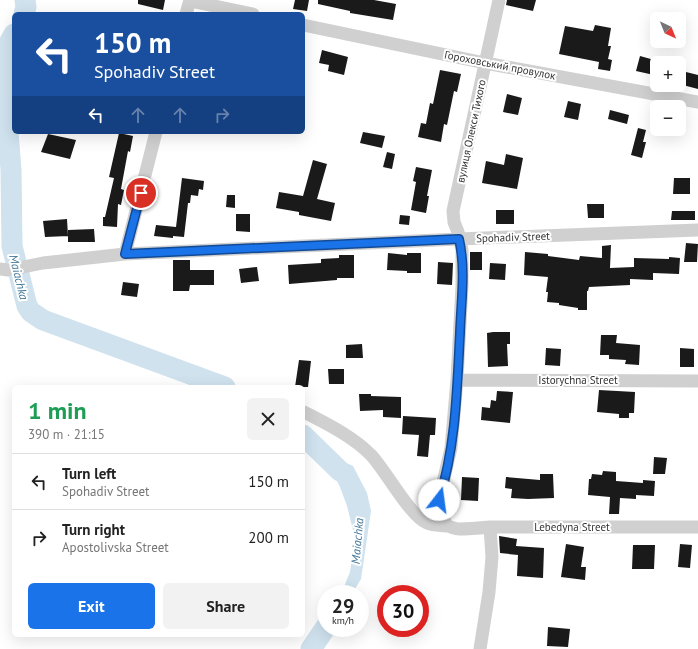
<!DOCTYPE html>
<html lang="en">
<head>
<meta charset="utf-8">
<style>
	:root { --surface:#fff; --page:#f2f2f2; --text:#222; --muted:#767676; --line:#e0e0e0; --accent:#1a73e8 }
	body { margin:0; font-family:"PT Sans",sans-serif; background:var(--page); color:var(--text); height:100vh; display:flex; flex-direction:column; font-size:15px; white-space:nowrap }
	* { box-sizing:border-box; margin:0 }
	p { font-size:13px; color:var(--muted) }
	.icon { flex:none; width:22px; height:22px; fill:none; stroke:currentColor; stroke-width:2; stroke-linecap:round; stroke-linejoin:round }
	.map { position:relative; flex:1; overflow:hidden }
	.drawer { position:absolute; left:12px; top:385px; width:293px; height:252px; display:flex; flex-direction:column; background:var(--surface); border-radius:6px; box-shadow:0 4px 16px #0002 }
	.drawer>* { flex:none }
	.hud { position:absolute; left:12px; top:12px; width:293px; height:122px; border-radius:6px; box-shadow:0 4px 16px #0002; background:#1a4fa0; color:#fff; overflow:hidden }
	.needle { width:26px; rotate:137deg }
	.controls { position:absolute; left:650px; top:12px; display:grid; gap:8px }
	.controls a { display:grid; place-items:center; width:36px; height:36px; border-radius:6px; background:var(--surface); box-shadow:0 4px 16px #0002; font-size:20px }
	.speed { position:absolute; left:317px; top:585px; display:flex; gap:8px; font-size:20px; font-weight:700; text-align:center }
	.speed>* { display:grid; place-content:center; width:52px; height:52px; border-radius:50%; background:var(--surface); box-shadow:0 4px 16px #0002; line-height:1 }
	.speed small { font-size:10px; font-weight:400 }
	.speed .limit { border:6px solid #d22; background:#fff; color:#111 }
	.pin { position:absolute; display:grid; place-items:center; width:34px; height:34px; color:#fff; margin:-17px; border:2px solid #fff; border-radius:50%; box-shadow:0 1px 4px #0007 }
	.me { position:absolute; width:44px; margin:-22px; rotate:15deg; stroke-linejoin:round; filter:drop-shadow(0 0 3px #0008) }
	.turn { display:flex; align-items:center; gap:14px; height:84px; padding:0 16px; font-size:18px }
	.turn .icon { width:52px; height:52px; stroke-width:2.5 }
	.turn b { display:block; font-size:28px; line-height:34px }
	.lanes { display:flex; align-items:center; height:38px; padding:0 16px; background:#0003; justify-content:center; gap:20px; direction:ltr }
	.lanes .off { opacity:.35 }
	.round { display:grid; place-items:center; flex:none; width:42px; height:42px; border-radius:6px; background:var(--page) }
	.headline { display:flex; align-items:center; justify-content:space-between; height:68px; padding:0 16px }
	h1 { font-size:24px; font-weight:700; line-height:30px; color:#1e9e55 }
	.cta { display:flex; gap:8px; margin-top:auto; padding:8px 16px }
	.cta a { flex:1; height:46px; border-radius:6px; background:var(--accent); color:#fff; font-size:16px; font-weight:700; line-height:46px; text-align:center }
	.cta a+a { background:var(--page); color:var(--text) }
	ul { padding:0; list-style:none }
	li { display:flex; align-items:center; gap:12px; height:56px; padding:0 16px; border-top:1px solid var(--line) }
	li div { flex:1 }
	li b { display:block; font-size:15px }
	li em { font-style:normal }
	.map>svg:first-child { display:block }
	.water { fill:#cfe2ee }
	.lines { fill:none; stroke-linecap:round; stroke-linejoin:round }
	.river { stroke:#cfe2ee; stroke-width:21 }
	.building { fill:#1a1a1a }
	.minor { stroke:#d0d0d0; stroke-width:13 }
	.route-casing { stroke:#114b97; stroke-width:10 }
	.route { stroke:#1a73e8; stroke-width:7 }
	.labels { text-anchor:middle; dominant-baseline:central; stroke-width:4; stroke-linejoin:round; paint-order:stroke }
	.street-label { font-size:11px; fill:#333; stroke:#fff }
	.water-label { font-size:12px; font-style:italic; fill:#3f7597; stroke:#fff }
</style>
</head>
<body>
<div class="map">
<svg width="698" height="649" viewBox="0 0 698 649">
	<rect width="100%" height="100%" fill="#fff"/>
	<path class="water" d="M319 452 327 454 353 466 367 493 371 511 361 579 352 594H341L350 572 355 538 347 506 340 487 332 471 320 459Z"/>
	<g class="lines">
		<path class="river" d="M24 14 26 7 25 0
			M14 34 8 45 4 57 5 93 11 170 12 246 27 306 31 312 43 320 225 387
			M303 435 340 471
			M311 649 326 627"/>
	</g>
	<path class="building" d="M138 0H165L163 10 138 4Z
		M295 0H309L307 11 293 9Z
		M318 0H374L396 4 393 20 350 13V11L318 4Z
		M507 0H536L533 11 506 5Z
		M595 25 611 28 608 46H611L608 59 612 60 610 71 598 69 599 62 559 54 565 26 593 31Z
		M322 50 348 57 344 75 328 71 329 65 319 63Z
		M640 56 658 61 654 75 636 71Z
		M440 70 461 74 457 92 454 91 447 125 444 124 441 142 418 137 421 123 426 124 430 103 433 104Z
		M682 71 698 75V89L679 84Z
		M507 94 522 98 518 115 503 112Z
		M568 101 581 104 578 120 564 117Z
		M610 110 629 115 627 124 608 119Z
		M638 128 646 130 643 142H646L642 158 631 155Z
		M363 132 385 136 382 148 360 143Z
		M119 133 133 136 130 152 128 151 121 189 124 190 121 205 118 204 117 227 103 226V217H105L114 178 109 177Z
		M48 134 76 140 70 159 41 152Z
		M387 152 395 154 392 169 383 167Z
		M506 154 523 158 517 189 482 183 486 161 504 165Z
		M313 160 327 164 317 199 335 203 331 221 299 215V212L276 208 279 192 303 196Z
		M416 167 432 170 427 196H429L426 213 411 210 416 182 413 181Z
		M182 178 204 181 203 190 199 189 198 196 191 195 190 203H188L184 237 173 236V238L154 236 156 225 176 227Z
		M674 178H690V194H673Z
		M227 195H235V208L226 207Z
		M587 204H604V218H588Z
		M496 210H514V224H496Z
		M672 211H695V220H671Z
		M236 214H250V232L236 231Z
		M400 215 410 216 409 225 399 224Z
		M67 219 68 236 45 237 43 221Z
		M94 229 95 242H68V230Z
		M686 243 698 244 697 262H684Z
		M611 245 610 268 634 267V258L669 259V257L680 258 679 274 653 273V280L630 279V285L589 287 588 291H587V310H578V308L559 305V303L547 302 548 292H546L548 277 524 275 525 252 548 254V256L579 260 580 256 602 258V246Z
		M470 252H482V270H470Z
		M388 253 407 255V253H421V273H407V271L387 270Z
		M339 255H354V278H337V280L289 284 288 265 321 263V259L339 258Z
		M173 260H190V270H214V285H190L189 291H173Z
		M438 262 453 263 452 285 437 284Z
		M490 263 506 264 505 280 489 279Z
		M257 267 259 281 241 283 239 269Z
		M123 282 139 284 137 297 121 295Z
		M493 332H510V344H507L508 366 488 367 487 333Z
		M601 335H617L616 343 640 345 639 365 625 364 626 360 609 359V355H600Z
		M362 344 363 358H346V345Z
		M546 348 561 349 560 366 545 365Z
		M680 348 694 349V367H680Z
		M299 360 311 361 308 387H295Z
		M328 369H344V384H329Z
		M599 390 635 392 634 413H629V418H619V414L597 412Z
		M497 391 513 392 510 423 481 420 482 407 490 408 491 400 496 401Z
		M359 394H371V396L401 397V418L383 417V410L360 411Z
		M403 416 436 418 435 435H430L428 457 417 456 419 435 402 434Z
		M654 457 667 458 665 474H653Z
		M603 471 616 472V481L643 483V480L655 481 654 496 636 495V499L620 498 619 514H609L610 497 588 495 589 479H591L592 474 602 475Z
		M540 474H553L554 498 528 499 511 498 512 489 505 488 506 477 540 480Z
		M462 477 479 478 478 501 461 500Z
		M499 536 517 539 516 546 544 548 543 578 517 576 518 555 500 553Z
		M566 544 584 547 581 567H586L585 580 561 577Z
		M680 544 692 545 690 568 678 567Z
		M633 545H655L654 569H632Z
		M548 627 570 629 568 647 547 646Z"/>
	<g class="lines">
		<path class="minor" d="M190 1 253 14
			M186 14 190 0
			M303 25 485 63 698 102
			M125 254 156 132
			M0 269 8 270 43 263 125 254 459 239 698 230
			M457 380 698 381
			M304 412C327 424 352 436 371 455 386 471 410 516 427 523 434 526 440 525 447 526 452 527 455 529 459 529 470 529 480 528 490 527H698
			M447 526 440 510 439 500 451 448 457 380 462 286V250L458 232 454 222 453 211 499 0
			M480 649 489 592 492 557 490 527"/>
	</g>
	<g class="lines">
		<defs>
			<path id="route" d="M141 193 125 254 459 239C466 269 461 302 460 333 457 389 456 446 439 500"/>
		</defs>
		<use href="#route" class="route-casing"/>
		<use href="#route" class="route"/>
	</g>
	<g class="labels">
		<g class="street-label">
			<text transform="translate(500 65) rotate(11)">Гороховський провулок</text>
			<text transform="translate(471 131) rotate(-78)">вулиця Олекси Тихого</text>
			<text transform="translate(513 237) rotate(-2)">Spohadiv Street</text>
			<text x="578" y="380">Istorychna Street</text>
			<text x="572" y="527">Lebedyna Street</text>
		</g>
		<g class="water-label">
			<text transform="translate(19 277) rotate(76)">Maiachka</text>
			<text transform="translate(357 541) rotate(-85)">Maiachka</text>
		</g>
	</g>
</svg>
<div class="controls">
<a><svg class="needle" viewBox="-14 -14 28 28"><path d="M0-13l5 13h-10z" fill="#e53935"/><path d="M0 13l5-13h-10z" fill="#767676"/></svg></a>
<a>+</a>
<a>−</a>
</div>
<div class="speed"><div>29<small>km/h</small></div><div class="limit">30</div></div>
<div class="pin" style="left:141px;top:193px;background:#d93025"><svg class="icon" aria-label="arrive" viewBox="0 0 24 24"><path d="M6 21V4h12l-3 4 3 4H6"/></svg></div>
<svg class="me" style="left:439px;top:500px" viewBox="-20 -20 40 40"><circle r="19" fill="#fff"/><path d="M0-13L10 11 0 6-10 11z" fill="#1a73e8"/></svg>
<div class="hud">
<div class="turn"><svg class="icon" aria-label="left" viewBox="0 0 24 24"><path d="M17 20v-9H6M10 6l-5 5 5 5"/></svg><div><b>150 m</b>Spohadiv Street</div></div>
<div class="lanes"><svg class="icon" aria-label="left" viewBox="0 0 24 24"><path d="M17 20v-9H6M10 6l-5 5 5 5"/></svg><svg class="icon off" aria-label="ahead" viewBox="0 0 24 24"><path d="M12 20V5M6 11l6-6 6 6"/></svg><svg class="icon off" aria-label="ahead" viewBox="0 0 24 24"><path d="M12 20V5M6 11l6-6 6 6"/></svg><svg class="icon off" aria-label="right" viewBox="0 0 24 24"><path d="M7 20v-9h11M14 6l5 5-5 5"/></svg></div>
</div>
<section class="drawer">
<div class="headline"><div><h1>1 min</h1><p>390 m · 21:15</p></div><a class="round"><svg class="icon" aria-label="close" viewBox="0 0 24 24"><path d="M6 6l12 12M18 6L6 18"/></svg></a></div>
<ul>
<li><svg class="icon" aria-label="left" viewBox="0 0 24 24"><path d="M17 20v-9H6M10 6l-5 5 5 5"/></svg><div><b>Turn left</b><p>Spohadiv Street</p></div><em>150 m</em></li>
<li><svg class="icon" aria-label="right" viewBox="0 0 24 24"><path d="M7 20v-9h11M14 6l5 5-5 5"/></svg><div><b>Turn right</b><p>Apostolivska Street</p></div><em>200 m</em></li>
</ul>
<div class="cta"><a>Exit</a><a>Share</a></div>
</section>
</div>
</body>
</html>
